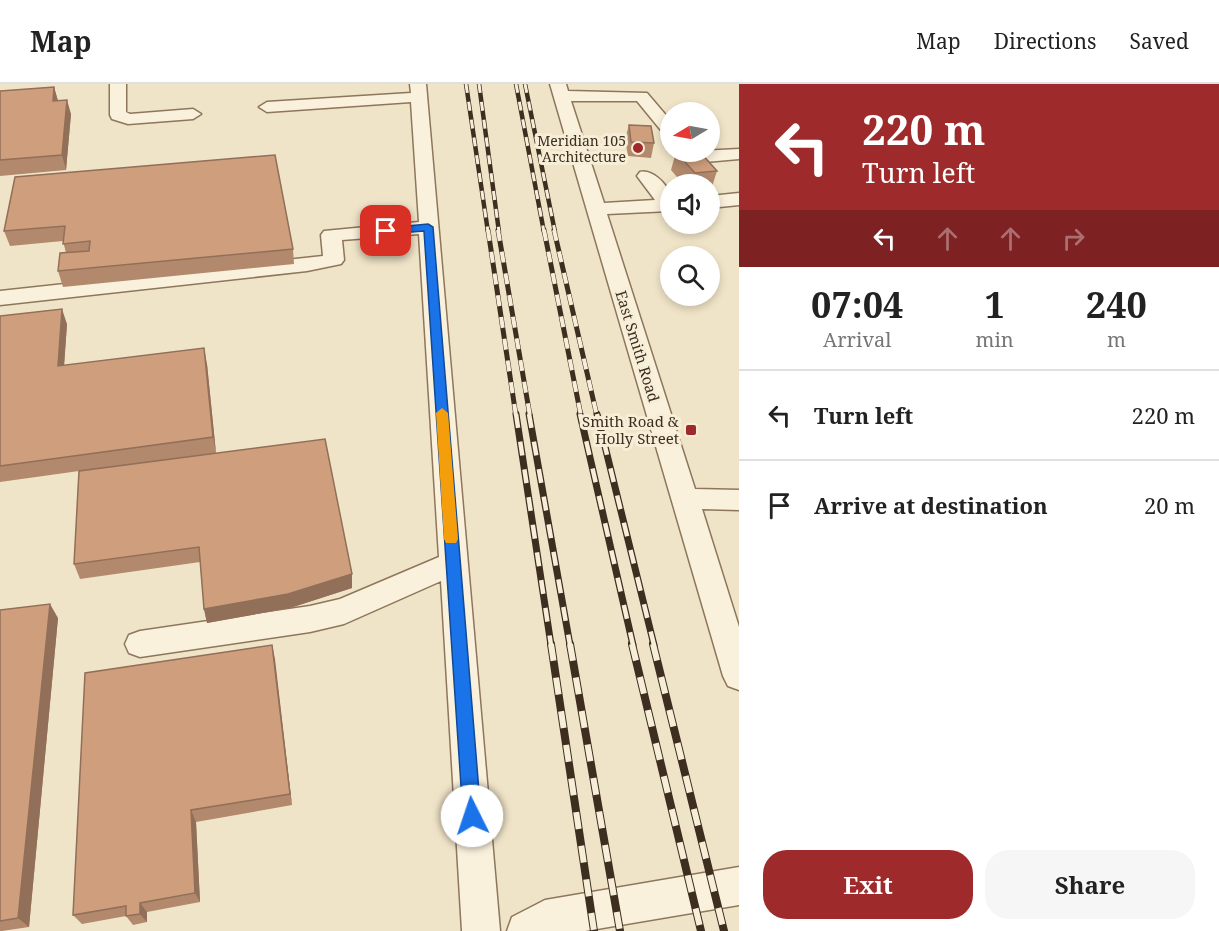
<!DOCTYPE html>
<html lang="en">
<head>
<meta charset="utf-8">
<style>
	:root { --surface:#fff; --page:#f6f6f6; --text:#222; --muted:#767676; --line:#e0e0e0; --accent:#9e2a2b }
	body { margin:0; font-family:"Noto Serif",serif; background:var(--page); color:var(--text); height:100vh; display:flex; flex-direction:column; font-size:22px; white-space:nowrap }
	* { box-sizing:border-box; margin:0 }
	p { font-size:20px; color:var(--muted) }
	.icon { flex:none; width:33px; height:33px; fill:none; stroke:currentColor; stroke-width:2; stroke-linecap:round; stroke-linejoin:round }
	.map { position:relative; flex:1; overflow:hidden }
	.details { display:flex; flex-direction:column; background:var(--surface); width:480px }
	.details>* { flex:none }
	.guide { background:#9e2a2b; color:#fff; overflow:hidden }
	.needle { width:39px; rotate:260deg }
	.fabs { position:absolute; left:660px; top:18px; display:grid; gap:12px }
	.fabs a { display:grid; place-items:center; width:60px; height:60px; border-radius:50%; background:var(--surface); box-shadow:0 3px 9px #0003; font-size:30px }
	.pin { position:absolute; display:grid; place-items:center; width:51px; height:51px; color:#fff; margin:-26px; border-radius:12px; box-shadow:0 3px 9px #0006 }
	.me { position:absolute; width:66px; margin:-33px; rotate:356deg; stroke-linejoin:round; filter:drop-shadow(0 0 4px #0008) }
	.turn { display:flex; align-items:center; gap:21px; height:126px; padding:0 24px; font-size:27px }
	.turn .icon { width:78px; height:78px; stroke-width:2.5 }
	.turn b { display:block; font-size:42px; line-height:51px }
	.lanes { display:flex; align-items:center; height:57px; padding:0 24px; background:#0003; justify-content:center; gap:30px; direction:ltr }
	.lanes .off { opacity:.35 }
	.eta { display:flex; justify-content:space-evenly; align-items:center; height:102px; text-align:center }
	.eta b { font-size:36px; font-weight:700; line-height:42px }
	.action { display:flex; gap:12px; margin-top:auto; padding:12px 24px }
	.action a { flex:1; height:69px; border-radius:24px; background:var(--accent); color:#fff; font-size:24px; font-weight:700; line-height:69px; text-align:center }
	.action a+a { background:var(--page); color:var(--text) }
	ul { padding:0; list-style:none }
	li { display:flex; align-items:center; gap:18px; height:90px; padding:0 24px; border-top:2px solid var(--line) }
	li div { flex:1 }
	li b { display:block; font-size:22px }
	li em { font-style:normal }
	header { display:flex; align-items:center; gap:36px; box-sizing:border-box; height:84px; padding:0 30px; background:var(--surface); border-bottom:2px solid var(--line) }
	header strong { font-size:28px }
	nav { display:flex; gap:33px; margin-inline-start:auto; font-size:21px }
	main { display:flex; flex:1; min-height:0 }
	.map>svg:first-child { display:block }
	.lines { fill:none; stroke-linecap:round; stroke-linejoin:round }
	.minor-casing { stroke:#8d765c; stroke-width:3 }
	.minor { fill:#faf1dc; fill-rule:evenodd }
	.rail-far3-casing { stroke:#3d2e20; stroke-width:4.5 }
	.rail-far2-casing { stroke:#3d2e20; stroke-width:5 }
	.rail-far1-casing { stroke:#3d2e20; stroke-width:7 }
	.rail-casing { stroke:#3d2e20; stroke-width:8 }
	.rail-far3 { stroke:#f7eed8; stroke-width:3; stroke-dasharray:9; stroke-linecap:butt }
	.rail-far2 { stroke:#f7eed8; stroke-width:4; stroke-dasharray:11; stroke-linecap:butt }
	.rail-far1 { stroke:#f7eed8; stroke-width:4.5; stroke-dasharray:14; stroke-linecap:butt }
	.rail { stroke:#f7eed8; stroke-width:6; stroke-dasharray:17; stroke-linecap:butt }
	.wall { fill:#b2896c }
	.shaded-wall { fill:#916f58 }
	.building { fill:#cf9f7d; stroke:#916f58; stroke-width:1.5 }
	.route { fill:#1a73e8; stroke:#114b97; stroke-width:1.5 }
	.slow { fill:#f59e0b }
	.poi-dot { fill:#9e2a2b; stroke:#f7eed8; stroke-width:2 }
	.labels { text-anchor:middle; dominant-baseline:central; stroke-width:6; stroke-linejoin:round; paint-order:stroke }
	.far-poi-label { font-size:14px; fill:#3d2e20; stroke:#f7eed8; text-anchor:end }
	.street-label { font-size:15px; fill:#3d2e20; stroke:#f7eed8 }
	.poi-label { font-size:15px; fill:#3d2e20; stroke:#f7eed8; text-anchor:end }
</style>
</head>
<body>
<header>
<strong>Map</strong>
<nav><a>Map</a><a>Directions</a><a>Saved</a></nav>
</header>
<main>
<div class="map">
<svg width="739" height="847" viewBox="0 0 739 847">
	<rect width="100%" height="100%" fill="#f0e4c8"/>
	<g class="lines">
		<defs>
			<path id="minor" d="M110 0H126V28L130 30 193 25 201 30 193 35 128 40 112 35 110 31Z
				M410 0H426L500 847H462L441 497 344 540 310 548 140 573 129 569 125 560 129 551 140 547 310 522 340 515 439 473 419 150 342 156 344 176 341 180 307 187 0 221V207L323 172 321 151 324 147 419 138 411 18 267 28 259 23 267 18 411 9Z
				M550 0H566L568 7 647 9 670 36V51L664 50 637 17H571L604 119 655 116 637 92 640 88C651 85 667 99 670 111 672 115 670 122 670 127L607 130 695 405 739 406V426L702 425 739 543V606L728 602 723 592Z
				M739 65V75L694 79 688 78 680 68Z
				M739 109V121L710 124V112Z
				M739 783V821L585 847H507L512 833 545 816Z"/>
		</defs>
		<use href="#minor" class="minor-casing"/>
		<use href="#minor" class="minor"/>
		<defs>
			<path id="rail-far3" d="M466 0 488 148
				M479 0 499 148
				M516 0 544 148
				M525 0 555 148"/>
			<path id="rail-far2" d="M488 146 516 332
				M498 146 530 332
				M544 146 581 332
				M554 146 597 332"/>
			<path id="rail-far1" d="M516 330 551 561
				M529 330 570 561
				M580 330 633 561
				M597 330 654 561"/>
			<path id="rail" d="M551 560 594 847
				M570 560 620 847
				M632 560 701 847
				M653 560 724 847"/>
		</defs>
		<use href="#rail-far3" class="rail-far3-casing"/>
		<use href="#rail-far2" class="rail-far2-casing"/>
		<use href="#rail-far1" class="rail-far1-casing"/>
		<use href="#rail" class="rail-casing"/>
		<use href="#rail-far3" class="rail-far3"/>
		<use href="#rail-far2" class="rail-far2"/>
		<use href="#rail-far1" class="rail-far1"/>
		<use href="#rail" class="rail"/>
	</g>
	<path class="wall" d="M54 3 58 17 71 30 66 86 0 92V7Z
		M629 41 654 59 651 74 628 72 625 55Z
		M676 68 717 87 711 106H710V100H683L671 86Z
		M15 93 293 165 294 180 63 203 58 187 66 169 63 157 10 162 4 147Z
		M0 232 67 240 64 281 207 280 216 369 352 490V504L290 524 207 539 204 525 200 478 80 495 74 480 79 387 0 398Z
		M0 526 58 534 29 843 2 847H0Z
		M272 561 292 721 196 738 200 818 147 828V838L133 841 126 832 82 840 73 831Z"/>
	<path class="shaded-wall" d="M54 3 58 17H53Z
		M67 16 71 30 66 86 62 71Z
		M62 225 67 240 63 297 58 282Z
		M204 264 207 280 216 369 213 353Z
		M352 490V504L290 524 207 539 204 525Z
		M50 520 58 534 29 843 18 834Z
		M272 561 275 575 292 721 290 710Z
		M191 726 196 738 200 818 195 809Z
		M140 819 147 828V838L140 830Z"/>
	<path class="building" d="M54 3 53 17 67 16 62 71 0 76V7Z
		M629 41 651 42 654 59 631 58Z
		M676 68H700L717 87 695 89Z
		M275 71 293 165 58 187 60 169 89 167 90 157 63 160 65 142 4 147 15 93Z
		M62 225 58 282 204 264 213 353 0 382V232Z
		M325 355 352 490 288 510 204 525 199 463 74 480 79 387Z
		M50 520 18 834 0 837V526Z
		M272 561 290 710 191 726 195 809 140 819V830L126 832V822L73 831 85 589Z"/>
	<path class="route" d="M428 140 433 143 481 732 478 738 472 740 466 738 463 732 424 147 386 150 381 147 386 144Z"/>
	<path class="slow" d="M442 324 448 329 458 455 456 459H446L444 455 436 329Z"/>
	<g class="poi-dot">
		<circle cx="638" cy="64" r="6"/>
		<rect x="685" y="340" width="12" height="12" rx="3"/>
	</g>
	<g class="labels">
		<g class="far-poi-label">
			<text x="626" y="56">Meridian 105<tspan x="626" dy="16">Architecture</tspan></text>
		</g>
		<g class="street-label">
			<text transform="translate(638 262) rotate(73)">East Smith Road</text>
		</g>
		<g class="poi-label">
			<text x="679" y="337">Smith Road &amp;<tspan x="679" dy="17">Holly Street</tspan></text>
		</g>
	</g>
</svg>
<div class="fabs">
<a><svg class="needle" viewBox="-14 -14 28 28"><path d="M0-13l5 13h-10z" fill="#e53935"/><path d="M0 13l5-13h-10z" fill="#767676"/></svg></a>
<a><svg class="icon" aria-label="sound" viewBox="0 0 24 24"><path d="M4 9h4l5-4v14l-5-4H4zM17 9q2 3 0 6"/></svg></a>
<a><svg class="icon" aria-label="search" viewBox="0 0 24 24"><circle cx="10" cy="10" r="6"/><path d="M15 15l6 6"/></svg></a>
</div>
<div class="pin" style="left:386px;top:147px;background:#d93025"><svg class="icon" aria-label="arrive" viewBox="0 0 24 24"><path d="M6 21V4h12l-3 4 3 4H6"/></svg></div>
<svg class="me" style="left:472px;top:732px" viewBox="-20 -20 40 40"><circle r="19" fill="#fff"/><path d="M0-13L10 11 0 6-10 11z" fill="#1a73e8"/></svg>
</div>
<section class="details">
<div class="guide">
<div class="turn"><svg class="icon" aria-label="left" viewBox="0 0 24 24"><path d="M17 20v-9H6M10 6l-5 5 5 5"/></svg><div><b>220 m</b>Turn left</div></div>
<div class="lanes"><svg class="icon" aria-label="left" viewBox="0 0 24 24"><path d="M17 20v-9H6M10 6l-5 5 5 5"/></svg><svg class="icon off" aria-label="ahead" viewBox="0 0 24 24"><path d="M12 20V5M6 11l6-6 6 6"/></svg><svg class="icon off" aria-label="ahead" viewBox="0 0 24 24"><path d="M12 20V5M6 11l6-6 6 6"/></svg><svg class="icon off" aria-label="right" viewBox="0 0 24 24"><path d="M7 20v-9h11M14 6l5 5-5 5"/></svg></div>
</div>
<div class="eta">
<div><b>07:04</b><p>Arrival</p></div>
<div><b>1</b><p>min</p></div>
<div><b>240</b><p>m</p></div>
</div>
<ul>
<li><svg class="icon" aria-label="left" viewBox="0 0 24 24"><path d="M17 20v-9H6M10 6l-5 5 5 5"/></svg><div><b>Turn left</b></div><em>220 m</em></li>
<li><svg class="icon" aria-label="arrive" viewBox="0 0 24 24"><path d="M6 21V4h12l-3 4 3 4H6"/></svg><div><b>Arrive at destination</b></div><em>20 m</em></li>
</ul>
<div class="action"><a>Exit</a><a>Share</a></div>
</section>
</main>
</body>
</html>
